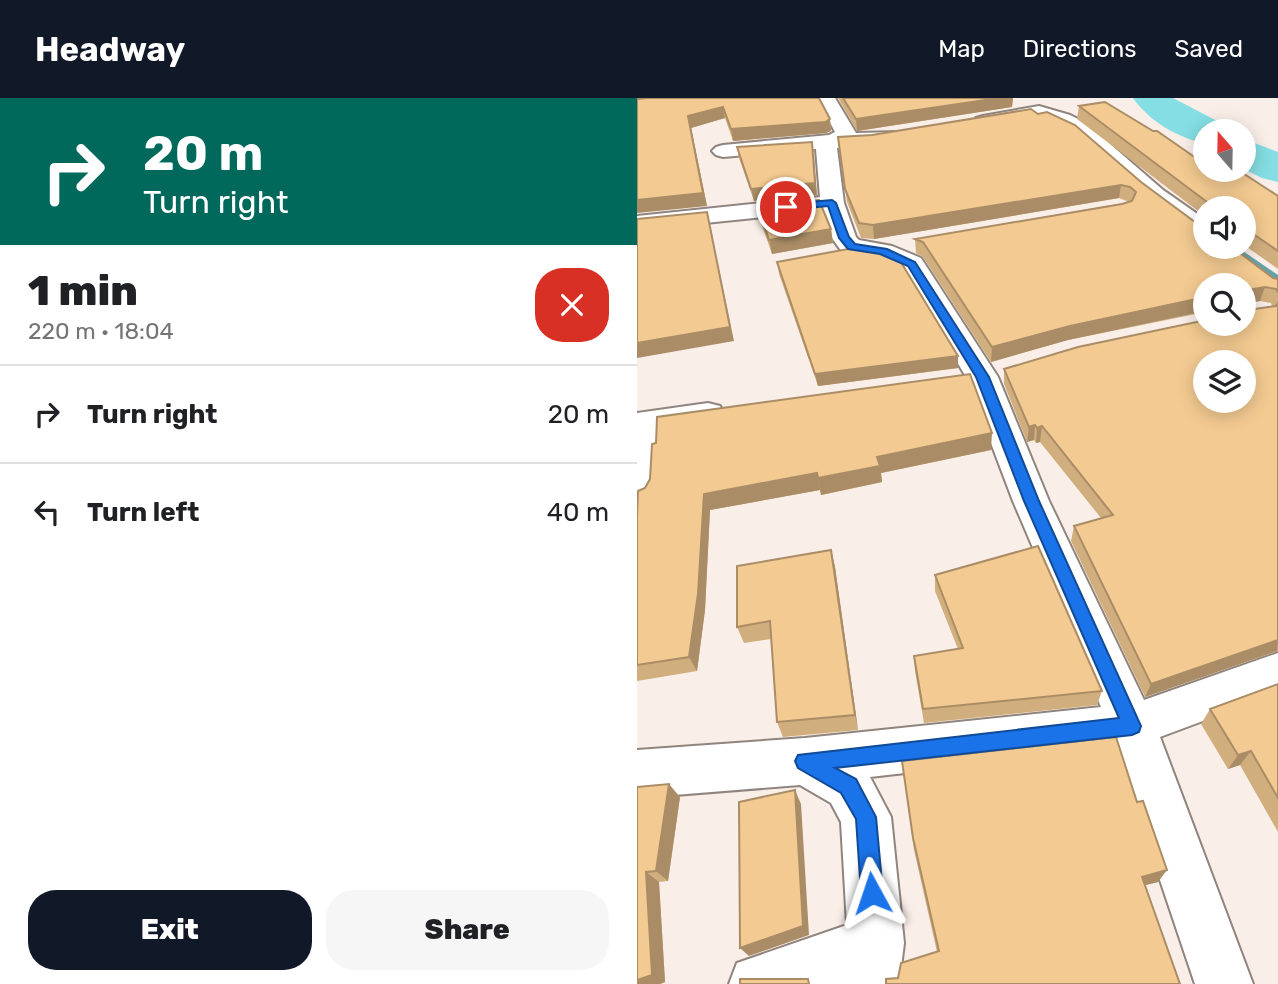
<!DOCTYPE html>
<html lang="en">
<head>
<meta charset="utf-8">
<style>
	:root { --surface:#fff; --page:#f6f6f6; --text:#202124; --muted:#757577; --line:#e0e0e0; --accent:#111827 }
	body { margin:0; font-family:Rubik,sans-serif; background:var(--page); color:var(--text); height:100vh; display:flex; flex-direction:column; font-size:26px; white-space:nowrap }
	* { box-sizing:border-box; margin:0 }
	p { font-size:23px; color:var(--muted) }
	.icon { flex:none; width:38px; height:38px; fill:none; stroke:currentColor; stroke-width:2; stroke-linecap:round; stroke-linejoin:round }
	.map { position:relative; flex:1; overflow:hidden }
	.drawer { display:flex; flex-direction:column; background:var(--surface); width:637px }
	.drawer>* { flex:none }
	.guide { background:#00695c; color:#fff; overflow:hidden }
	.needle { width:46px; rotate:340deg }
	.controls { position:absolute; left:556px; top:21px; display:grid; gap:14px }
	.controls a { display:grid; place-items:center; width:63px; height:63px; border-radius:50%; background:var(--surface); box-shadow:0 4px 18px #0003; font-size:35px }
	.pin { position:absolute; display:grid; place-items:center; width:60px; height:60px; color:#fff; margin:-30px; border:4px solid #fff; border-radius:50%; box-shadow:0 2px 7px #0007 }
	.me { position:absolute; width:77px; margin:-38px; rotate:355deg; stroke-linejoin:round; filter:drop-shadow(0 0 5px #0008) }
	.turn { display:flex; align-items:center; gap:24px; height:147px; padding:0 28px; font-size:32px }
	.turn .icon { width:91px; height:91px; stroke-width:2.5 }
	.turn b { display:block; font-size:49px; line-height:60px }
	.round { display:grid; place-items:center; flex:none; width:74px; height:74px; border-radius:28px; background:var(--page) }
	.summary { display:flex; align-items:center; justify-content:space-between; height:119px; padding:0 28px }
	h1 { font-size:42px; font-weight:800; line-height:52px }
	.primary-button { display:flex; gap:14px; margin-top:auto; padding:14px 28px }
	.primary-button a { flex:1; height:80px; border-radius:28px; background:var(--accent); color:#fff; font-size:28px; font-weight:800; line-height:80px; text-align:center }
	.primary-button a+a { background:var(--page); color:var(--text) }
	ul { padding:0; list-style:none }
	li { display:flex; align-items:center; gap:21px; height:98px; padding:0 28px; border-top:2px solid var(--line) }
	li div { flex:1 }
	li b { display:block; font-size:26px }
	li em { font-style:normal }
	header { display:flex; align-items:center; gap:42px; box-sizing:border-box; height:98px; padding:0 35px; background:var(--accent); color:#fff }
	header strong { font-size:33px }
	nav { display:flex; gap:38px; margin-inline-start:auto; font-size:24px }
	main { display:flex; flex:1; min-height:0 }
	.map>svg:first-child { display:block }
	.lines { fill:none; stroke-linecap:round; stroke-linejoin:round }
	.stream { fill:#64a2a5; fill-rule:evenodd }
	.river { fill:#84dee3; fill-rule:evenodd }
	.minor-casing { stroke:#90847f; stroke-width:4 }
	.minor { fill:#fff; fill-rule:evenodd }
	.wall { fill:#d1ae7d; fill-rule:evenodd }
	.shaded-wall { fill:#aa8d66 }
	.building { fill:#f3ca91; stroke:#aa8d66; stroke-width:2; fill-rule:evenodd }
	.route { fill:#1a73e8; stroke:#114b97; stroke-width:2 }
</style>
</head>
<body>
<header>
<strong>Headway</strong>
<nav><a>Map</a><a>Directions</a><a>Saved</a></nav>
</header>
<main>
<section class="drawer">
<div class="guide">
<div class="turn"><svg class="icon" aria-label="right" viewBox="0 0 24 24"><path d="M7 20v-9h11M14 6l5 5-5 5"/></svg><div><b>20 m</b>Turn right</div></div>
</div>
<div class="summary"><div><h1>1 min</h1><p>220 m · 18:04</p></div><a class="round" style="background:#d93025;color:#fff"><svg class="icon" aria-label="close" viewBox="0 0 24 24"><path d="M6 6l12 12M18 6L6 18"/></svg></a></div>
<ul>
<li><svg class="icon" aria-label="right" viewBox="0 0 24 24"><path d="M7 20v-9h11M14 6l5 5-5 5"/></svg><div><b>Turn right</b></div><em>20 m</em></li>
<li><svg class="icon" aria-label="left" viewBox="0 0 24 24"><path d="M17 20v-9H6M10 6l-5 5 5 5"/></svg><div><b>Turn left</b></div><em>40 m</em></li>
</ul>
<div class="primary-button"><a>Exit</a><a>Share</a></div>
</section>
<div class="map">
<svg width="641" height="886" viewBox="0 0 641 886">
	<rect width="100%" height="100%" fill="#faeee8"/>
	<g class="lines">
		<path class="stream" d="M589 149H600L641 177V184Z"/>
		<path class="river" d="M496 0H536L584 25 589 33H569V46C540 39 513 24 496 0Z
			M607 41 641 54V84L625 80 607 71Z"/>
		<defs>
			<path id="minor" d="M180 0H198L219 35 262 34 265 38 262 42 255 44 200 50 207 105 219 139 222 142 255 148 284 160 361 279 412 403 507 602 641 555V595L523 639 616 886H558L479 651 233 679 254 719 267 845 262 886H92L100 865 210 827 204 724 194 705 163 687 0 700V652L168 640 464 609 376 403 329 279 265 171 240 160 205 154 195 140 186 113 0 132V118L183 99 179 51 86 59 79 57 75 53 79 49 86 47 192 37 198 34Z
				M402 8 433 17 449 25 526 92 569 122V141L560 139 510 102 435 33 401 20 346 30 339 28 336 24 339 20 346 18Z
				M71 305 83 308 87 316 83 324 20 334 18 396 13 405 0 409V315Z"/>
		</defs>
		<use href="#minor" class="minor-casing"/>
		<use href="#minor" class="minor"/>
	</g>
	<path class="wall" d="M201 0H376L375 9 220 33Z
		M0 1 193 21 194 33 189 35 96 43 88 20 54 30 70 108Z
		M442 8 569 72 641 98V171L607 147V110H569V119L440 21Z
		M401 16 504 84 636 180 641 181V553L508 599 434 443 437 428 464 420 403 344 399 345 397 342 390 344 367 286V271L607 226 569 187V214L431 242 354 264 286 159 279 155 278 141 492 104 482 100 237 141 224 140 210 104 201 39 235 37ZM623 203 634 205 635 208 610 212V205Z
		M100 49 177 55 180 97 117 103 102 60Z
		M121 109 194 131 196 145 135 156 123 122Z
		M140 164 321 270 181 288 142 176Z
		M354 352 244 375 245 384 184 397 183 392 73 412 68 512 60 573 0 583V418L8 390 13 381Z
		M194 452 198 469 221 632 146 639 140 624 134 541 107 545 100 529Z
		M298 477 465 593 460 607 287 625 278 573 277 558 321 551 298 493Z
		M641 586V734L603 667 591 671 564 626 573 611Z
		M265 663 521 784 508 787 261 880 300 854 277 752Z
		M0 689 43 699 31 783 22 784 28 884 23 886H0Z"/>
	<path class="shaded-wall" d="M362 0H376L375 9 220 33 219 21Z
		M86 9 88 20 54 30 70 108 0 115V102L51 18Z
		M193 21 194 33 189 35 96 43 94 31Z
		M175 44 180 97 117 103 114 91Z
		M484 87 482 100 237 141 236 127Z
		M70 114 97 243 0 260V245Z
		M194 131 196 145 135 156 132 142Z
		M628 189 623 203 607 206 610 192Z
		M569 199 568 213 431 242 354 264 355 249 433 228Z
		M321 258V270L181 288 178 276Z
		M398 327 397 342 390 344 392 329Z
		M405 328 403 344 399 345 400 330Z
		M355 335 354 352 244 375 245 384 184 397 181 380 240 359Z
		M180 375 183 392 73 412 68 512 60 573 52 559 67 396Z
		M194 452 198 469 221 632 218 617Z
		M641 542 640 553 508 599 514 586Z
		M614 653 603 667 591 671 601 657Z
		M32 686 43 699 31 783 19 773Z
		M158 692 164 706 172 837 112 858 103 850Z
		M530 772 521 784 497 790 505 779Z
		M9 774 22 784 28 884 23 886H0Z"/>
	<path class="building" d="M11 0H182L193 21 188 24 94 31 86 9 51 18 66 95 0 102V1Z
		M206 0H362L219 21Z
		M468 4 516 33H520L569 67V72L577 73 601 72 641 98V153L612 133H607V110H574V107L442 8Z
		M394 11 401 16 410 14 438 27 504 84 562 127 569 128V149H595L636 180 641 181V194L639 191 628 189 610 192V212L639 208 641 205V542L514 586 437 428 476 417 405 328 400 330 398 327 392 329 367 271 441 249 569 222V226H607V187H569V199L433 228 355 249 286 144 278 141 485 106 495 103 499 94 493 89 484 87 236 127 222 125 208 91 201 39 235 37ZM569 264H607V303H569Z
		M175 44 178 85 114 91 100 49Z
		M182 102 194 131 132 142 121 109Z
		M70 114 93 229 0 245V121Z
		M222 149 238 151 262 161 321 258 178 276 140 164Z
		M333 276 355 335 240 359 243 368 181 380 180 375 67 396 61 496 52 559 0 567V418L1 393 8 390 13 381 15 346 19 345 20 319Z
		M401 448 465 593 286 611 277 558 326 550 298 477Z
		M194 452 218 617 140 624 133 523 100 529V468Z
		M641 586V700L614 653 601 657 573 611Z
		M479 639 500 704 506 703 530 772 505 779 543 886H249V881L261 880 264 865 302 853 276 740 265 663Z
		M32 686 19 773 9 774 15 877 0 882V689Z
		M158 692 166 828 103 850 102 704Z
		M103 881H171L172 886H103Z"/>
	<path class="route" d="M195 102 199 105 212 139 218 146 250 151 278 164 352 279 402 403 504 628 502 634 495 637 198 670 219 681 239 719 246 795 243 803 235 806 227 803 224 795 219 721 204 695 161 670 158 663 161 657 482 620 387 403 339 279 271 168 243 156 211 151 202 140 191 108 149 112 144 109 149 106Z"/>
</svg>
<div class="controls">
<a><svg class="needle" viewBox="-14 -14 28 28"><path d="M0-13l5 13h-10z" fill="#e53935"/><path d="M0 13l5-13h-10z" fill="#757577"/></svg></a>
<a><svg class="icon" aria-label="sound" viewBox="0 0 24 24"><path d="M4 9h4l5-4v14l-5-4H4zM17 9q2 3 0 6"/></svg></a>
<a><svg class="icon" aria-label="search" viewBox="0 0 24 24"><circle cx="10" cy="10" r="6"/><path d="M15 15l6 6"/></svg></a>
<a><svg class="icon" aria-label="layers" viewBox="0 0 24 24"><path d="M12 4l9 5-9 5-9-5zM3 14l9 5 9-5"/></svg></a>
</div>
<div class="pin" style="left:149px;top:109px;background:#d93025"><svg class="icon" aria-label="arrive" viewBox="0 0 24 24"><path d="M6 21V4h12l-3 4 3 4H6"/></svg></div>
<svg class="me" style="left:235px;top:795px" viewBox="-20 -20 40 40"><path d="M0-17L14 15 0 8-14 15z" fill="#1a73e8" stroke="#fff" stroke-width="4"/></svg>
</div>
</main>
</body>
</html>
